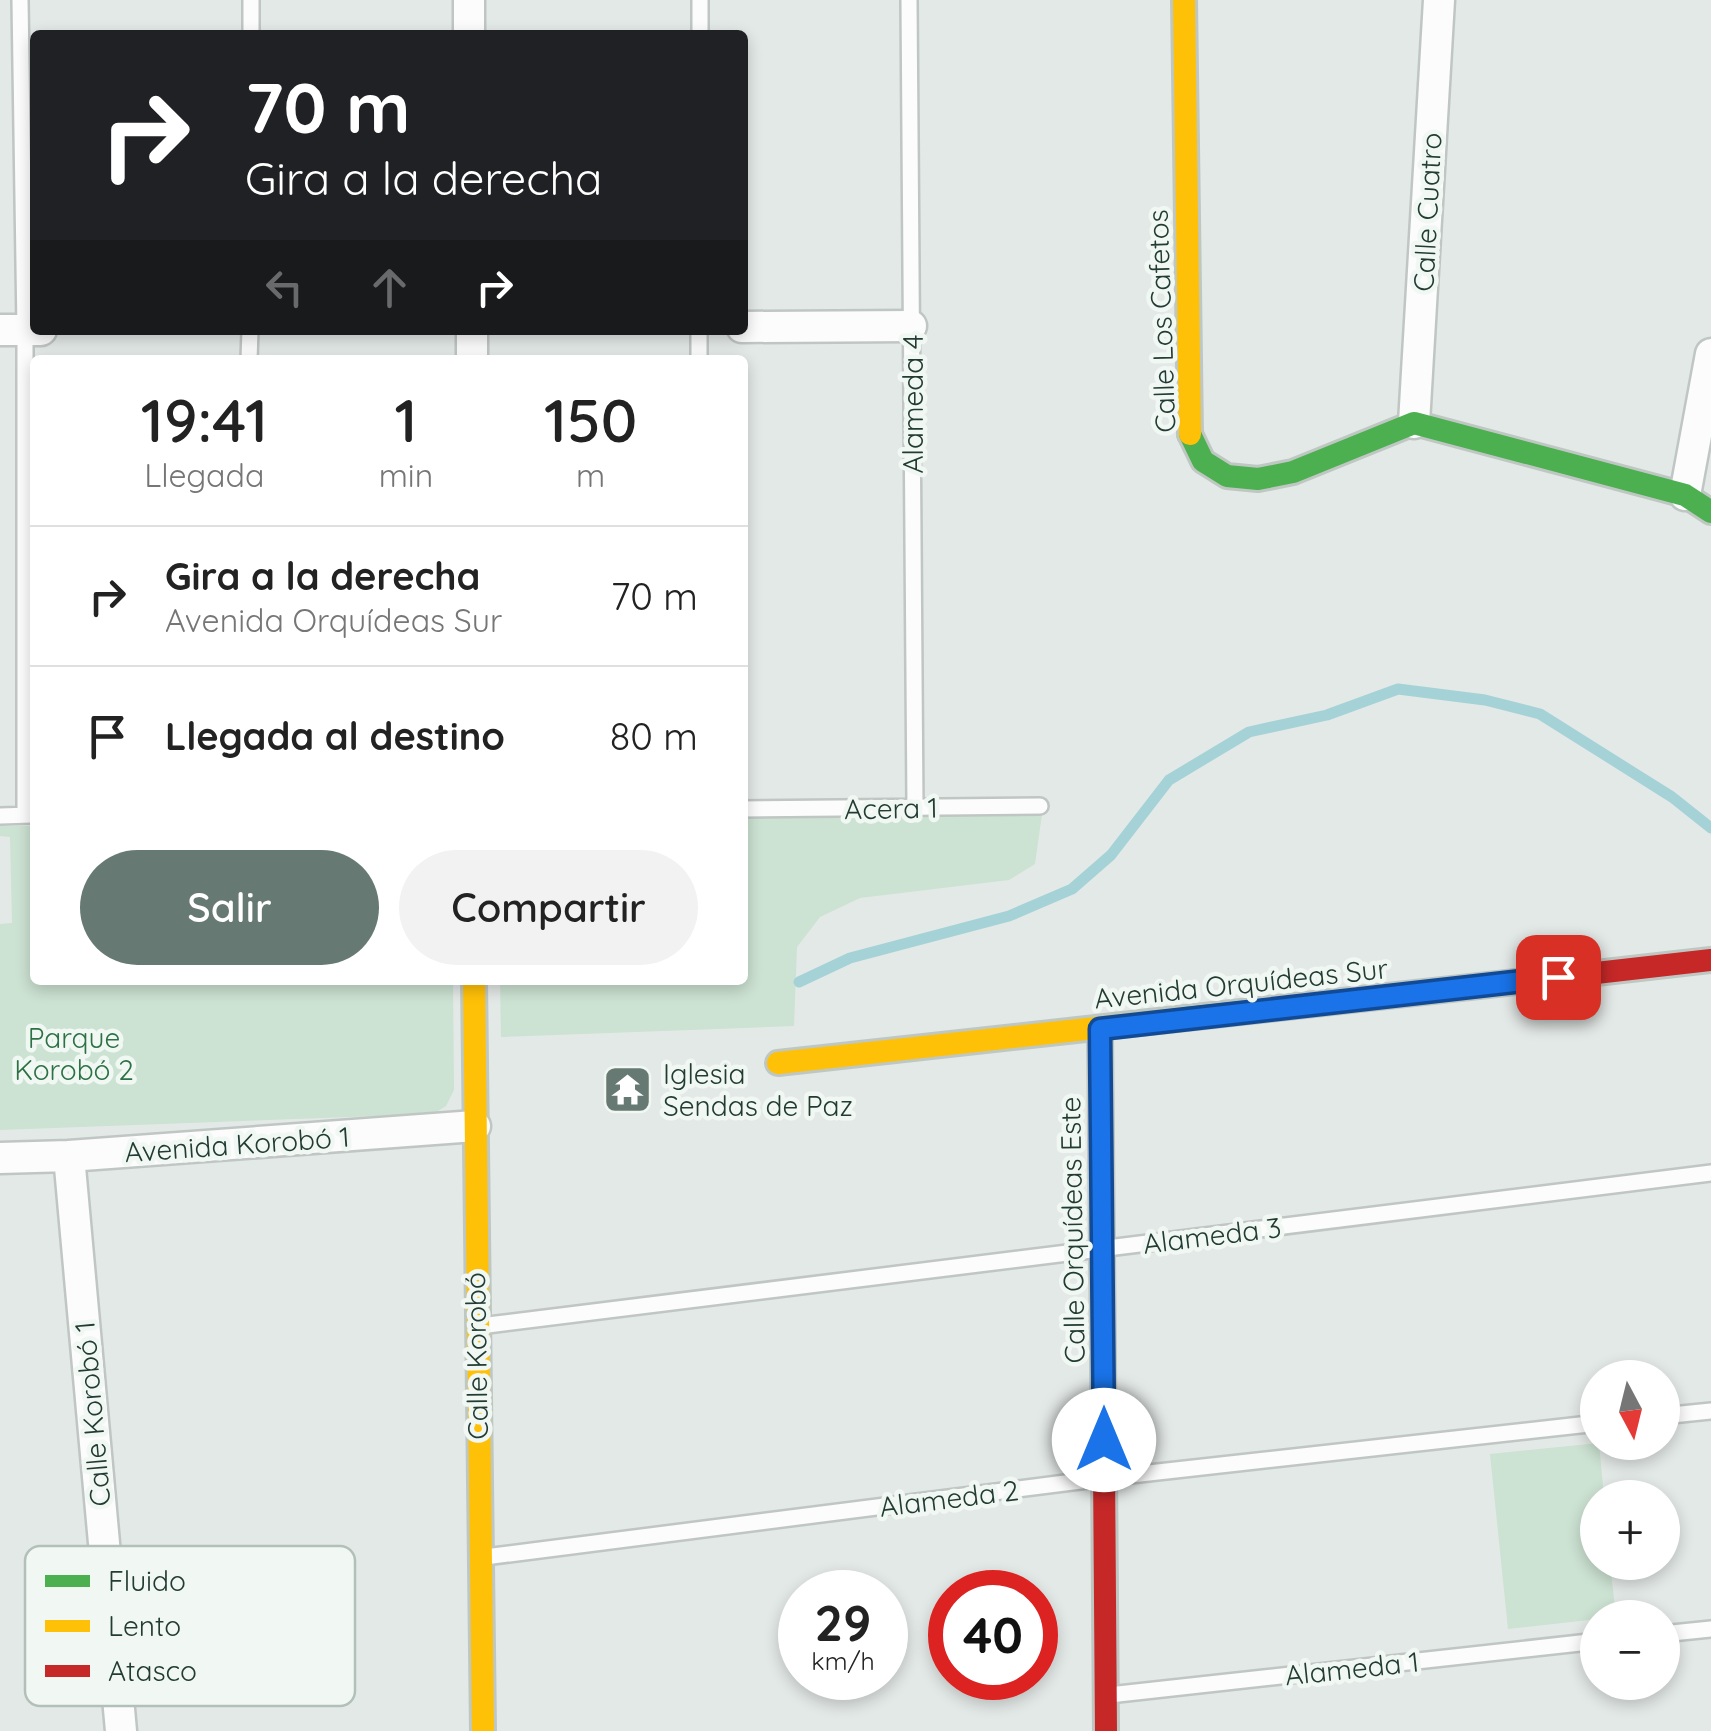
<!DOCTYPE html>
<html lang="es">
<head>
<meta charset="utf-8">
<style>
	:root { --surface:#fff; --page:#f2f2f2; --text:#222; --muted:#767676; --line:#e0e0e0; --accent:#667972 }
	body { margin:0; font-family:Quicksand,sans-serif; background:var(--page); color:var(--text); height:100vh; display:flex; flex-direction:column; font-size:38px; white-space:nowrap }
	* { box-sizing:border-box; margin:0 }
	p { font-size:32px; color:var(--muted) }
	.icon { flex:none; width:55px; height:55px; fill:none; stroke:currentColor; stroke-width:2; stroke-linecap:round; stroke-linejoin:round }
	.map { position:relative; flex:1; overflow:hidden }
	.drawer { position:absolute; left:30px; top:355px; width:718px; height:630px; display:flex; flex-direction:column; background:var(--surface); border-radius:10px; box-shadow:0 5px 15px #0003 }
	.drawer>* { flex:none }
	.guide { position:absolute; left:30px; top:30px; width:718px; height:305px; border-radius:10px; box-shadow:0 5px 15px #0003; background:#202124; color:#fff; overflow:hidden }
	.needle { width:65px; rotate:173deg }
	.buttons { position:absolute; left:1580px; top:1360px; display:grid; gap:20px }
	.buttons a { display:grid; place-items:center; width:100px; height:100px; border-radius:50%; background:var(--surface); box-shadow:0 5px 15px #0003; font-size:50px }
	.speed { position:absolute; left:778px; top:1570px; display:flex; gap:20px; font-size:50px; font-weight:700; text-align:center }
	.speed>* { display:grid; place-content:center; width:130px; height:130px; border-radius:50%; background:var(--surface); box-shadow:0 5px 15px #0003; line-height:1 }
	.speed small { font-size:25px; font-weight:400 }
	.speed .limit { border:15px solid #d22; background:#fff; color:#111 }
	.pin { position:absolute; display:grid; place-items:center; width:85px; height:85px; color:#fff; margin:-42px; border-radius:20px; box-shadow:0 5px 15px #0006 }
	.me { position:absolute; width:110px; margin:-55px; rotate:0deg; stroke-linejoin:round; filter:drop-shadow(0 0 8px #0008) }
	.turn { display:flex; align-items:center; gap:35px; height:210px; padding:0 50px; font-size:45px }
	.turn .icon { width:130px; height:130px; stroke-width:2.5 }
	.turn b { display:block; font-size:70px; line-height:85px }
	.lanes { display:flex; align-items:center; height:95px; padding:0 50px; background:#0003; justify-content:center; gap:50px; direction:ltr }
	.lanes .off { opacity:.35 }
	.eta { display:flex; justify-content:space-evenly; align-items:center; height:170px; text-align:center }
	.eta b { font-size:60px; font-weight:600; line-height:70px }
	.cta { display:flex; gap:20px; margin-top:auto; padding:20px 50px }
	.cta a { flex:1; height:115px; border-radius:60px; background:var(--accent); color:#fff; font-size:40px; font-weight:600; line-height:115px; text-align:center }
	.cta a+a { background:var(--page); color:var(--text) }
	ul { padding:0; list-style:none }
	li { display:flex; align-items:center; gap:30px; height:140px; padding:0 50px; border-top:2px solid var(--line) }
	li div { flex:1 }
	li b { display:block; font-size:38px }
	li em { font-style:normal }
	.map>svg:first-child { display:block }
	.green { fill:#cce2d2 }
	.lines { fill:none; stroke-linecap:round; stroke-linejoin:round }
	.stream { stroke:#a5d2d7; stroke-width:11 }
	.lane-casing { stroke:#c0c6c3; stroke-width:20 }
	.street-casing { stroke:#c0c6c3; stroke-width:35 }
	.fast-casing { stroke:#bfc7c3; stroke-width:28 }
	.slow-casing { stroke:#bfc7c3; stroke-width:28 }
	.jam-casing { stroke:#bfc7c3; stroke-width:28 }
	.lane { stroke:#fbfcfb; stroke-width:15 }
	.street { stroke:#fbfcfb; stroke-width:30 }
	.fast { stroke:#4caf50; stroke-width:22 }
	.slow { stroke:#ffc107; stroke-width:22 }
	.jam { stroke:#c62828; stroke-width:22 }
	.route-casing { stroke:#114b97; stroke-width:25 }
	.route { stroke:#1a73e8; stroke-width:18 }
	.labels { text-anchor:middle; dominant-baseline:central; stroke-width:9; stroke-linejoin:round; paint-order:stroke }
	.street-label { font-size:28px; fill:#223c33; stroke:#f1f8f4 }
	.park-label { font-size:28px; fill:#2d7244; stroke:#f1f8f4 }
	.poi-label { font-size:28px; fill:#223c33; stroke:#f1f8f4; text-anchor:start }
	.key { fill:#f1f8f4; stroke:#b3c0ba; stroke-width:2.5 }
	.key-label { font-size:28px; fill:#223c33 }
</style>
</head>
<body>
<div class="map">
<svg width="1711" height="1731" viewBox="0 0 1711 1731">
	<rect width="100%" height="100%" fill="#e3e9e6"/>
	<path class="green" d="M1042 814 1035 864 1009 880 860 898 820 917 797 947 794 1026 501 1037 500 980H742L743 816Z
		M0 826H35V980H453L454 1090 446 1106 433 1114 0 1130V924L12 923 10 837 0 836Z
		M1599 1443 1604 1497 1598 1498V1562L1610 1563 1616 1617 1508 1629 1490 1454Z"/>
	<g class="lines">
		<path class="stream" d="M799 982 850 958 1009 916 1072 889 1111 855 1169 780 1249 732 1327 715 1398 689 1485 700 1540 714 1672 797 1711 828"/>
		<defs>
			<path id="lane" d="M20 0 25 330V815
				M909 0 915 808
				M251 35V0
				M700 35V0
				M249 360 250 330
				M699 360V330
				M742 809 1040 806
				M0 816 31 815
				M480 1326 1711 1173
				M1662 1416 1711 1411
				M485 1557 1104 1478 1598 1423
				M1662 1634 1711 1629
				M1109 1695 1598 1641"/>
			<path id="street" d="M469 0V35
				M742 327 911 326
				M0 330H41
				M472 330V360
				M1414 423 1439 0
				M1685 495 1711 354
				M69 1156 121 1731
				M0 1158 69 1156 475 1126"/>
			<path id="fast" d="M1190 434 1203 461 1227 476 1258 479 1293 472 1414 423 1685 495 1711 512
				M1186 1018 1561 977
				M1100 1029 1104 1468"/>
			<path id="slow" d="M1184 0 1190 434
				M474 980 483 1731
				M778 1063 1186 1018"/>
			<path id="jam" d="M1561 977 1711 960
				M1104 1468 1106 1731"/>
		</defs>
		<use href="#lane" class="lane-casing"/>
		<use href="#street" class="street-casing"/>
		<use href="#fast" class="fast-casing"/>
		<use href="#slow" class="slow-casing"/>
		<use href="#jam" class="jam-casing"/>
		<use href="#lane" class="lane"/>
		<use href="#street" class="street"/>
		<use href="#fast" class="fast"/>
		<use href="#slow" class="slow"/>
		<use href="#jam" class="jam"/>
	</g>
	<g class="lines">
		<defs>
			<path id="route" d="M1104 1440 1100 1029 1558 977"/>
		</defs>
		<use href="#route" class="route-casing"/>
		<use href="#route" class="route"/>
	</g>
	<defs>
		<symbol id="temple-square" viewBox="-11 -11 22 22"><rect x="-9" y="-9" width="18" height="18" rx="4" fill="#667972" stroke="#f1f8f4"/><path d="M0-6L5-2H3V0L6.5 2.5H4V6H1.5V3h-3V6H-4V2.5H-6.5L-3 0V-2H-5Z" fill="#fff"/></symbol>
	</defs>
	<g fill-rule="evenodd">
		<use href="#temple-square" x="600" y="1062" width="55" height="55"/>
	</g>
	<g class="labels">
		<g class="street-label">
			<text transform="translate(1427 212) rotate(-87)">Calle Cuatro</text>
			<text transform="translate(1161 321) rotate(-92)">Calle Los Cafetos</text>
			<text transform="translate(912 404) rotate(-90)">Alameda 4</text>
			<text transform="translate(891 808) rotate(-1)">Acera 1</text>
			<text transform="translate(1241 983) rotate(-6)">Avenida Orquídeas Sur</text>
			<text transform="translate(237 1144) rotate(-4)">Avenida Korobó 1</text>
			<text transform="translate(1072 1230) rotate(-91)">Calle Orquídeas Este</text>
			<text transform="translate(1212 1235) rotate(-7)">Alameda 3</text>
			<text transform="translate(476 1356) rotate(-91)">Calle Korobó</text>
			<text transform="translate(92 1414) rotate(-95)">Calle Korobó 1</text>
			<text transform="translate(949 1498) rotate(-7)">Alameda 2</text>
			<text transform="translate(1352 1668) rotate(-6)">Alameda 1</text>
		</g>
		<g class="park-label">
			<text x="74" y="1037">Parque<tspan x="74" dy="32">Korobó 2</tspan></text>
		</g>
		<g class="poi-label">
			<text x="663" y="1073">Iglesia<tspan x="663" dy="32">Sendas de Paz</tspan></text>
		</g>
	</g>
	<rect x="25" y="1546" width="330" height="160" rx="15" class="key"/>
	<rect x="45" y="1575" width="45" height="12" fill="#4caf50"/>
	<rect x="45" y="1620" width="45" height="12" fill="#ffc107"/>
	<rect x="45" y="1665" width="45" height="12" fill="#c62828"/>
	<g class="key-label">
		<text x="108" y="1591">Fluido</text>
		<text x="108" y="1636">Lento</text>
		<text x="108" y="1681">Atasco</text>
	</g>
</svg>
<div class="buttons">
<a><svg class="needle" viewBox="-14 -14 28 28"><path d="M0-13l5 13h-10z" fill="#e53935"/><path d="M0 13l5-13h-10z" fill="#767676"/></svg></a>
<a>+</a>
<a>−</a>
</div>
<div class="speed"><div>29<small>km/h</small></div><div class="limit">40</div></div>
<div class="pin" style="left:1558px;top:977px;background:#d93025"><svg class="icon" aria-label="arrive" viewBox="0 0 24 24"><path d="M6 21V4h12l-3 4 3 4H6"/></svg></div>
<svg class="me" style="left:1104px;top:1440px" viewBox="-20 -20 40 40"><circle r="19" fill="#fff"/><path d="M0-13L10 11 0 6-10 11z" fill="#1a73e8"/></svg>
<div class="guide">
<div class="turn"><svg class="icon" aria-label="right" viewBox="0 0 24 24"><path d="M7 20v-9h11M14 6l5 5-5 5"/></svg><div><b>70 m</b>Gira a la derecha</div></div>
<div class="lanes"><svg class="icon off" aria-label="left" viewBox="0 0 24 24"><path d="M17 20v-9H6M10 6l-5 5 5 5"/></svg><svg class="icon off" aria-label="ahead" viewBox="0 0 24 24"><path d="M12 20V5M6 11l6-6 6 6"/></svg><svg class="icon" aria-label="right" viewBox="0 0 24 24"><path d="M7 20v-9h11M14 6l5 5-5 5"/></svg></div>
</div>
<section class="drawer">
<div class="eta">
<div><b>19:41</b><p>Llegada</p></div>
<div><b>1</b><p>min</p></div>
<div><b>150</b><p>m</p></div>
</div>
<ul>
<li><svg class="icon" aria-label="right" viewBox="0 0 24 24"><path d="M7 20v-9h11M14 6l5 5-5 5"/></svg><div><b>Gira a la derecha</b><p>Avenida Orquídeas Sur</p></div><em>70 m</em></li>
<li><svg class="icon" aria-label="arrive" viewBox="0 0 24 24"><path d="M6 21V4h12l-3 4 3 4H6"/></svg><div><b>Llegada al destino</b></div><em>80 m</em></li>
</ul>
<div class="cta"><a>Salir</a><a>Compartir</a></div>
</section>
</div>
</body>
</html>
